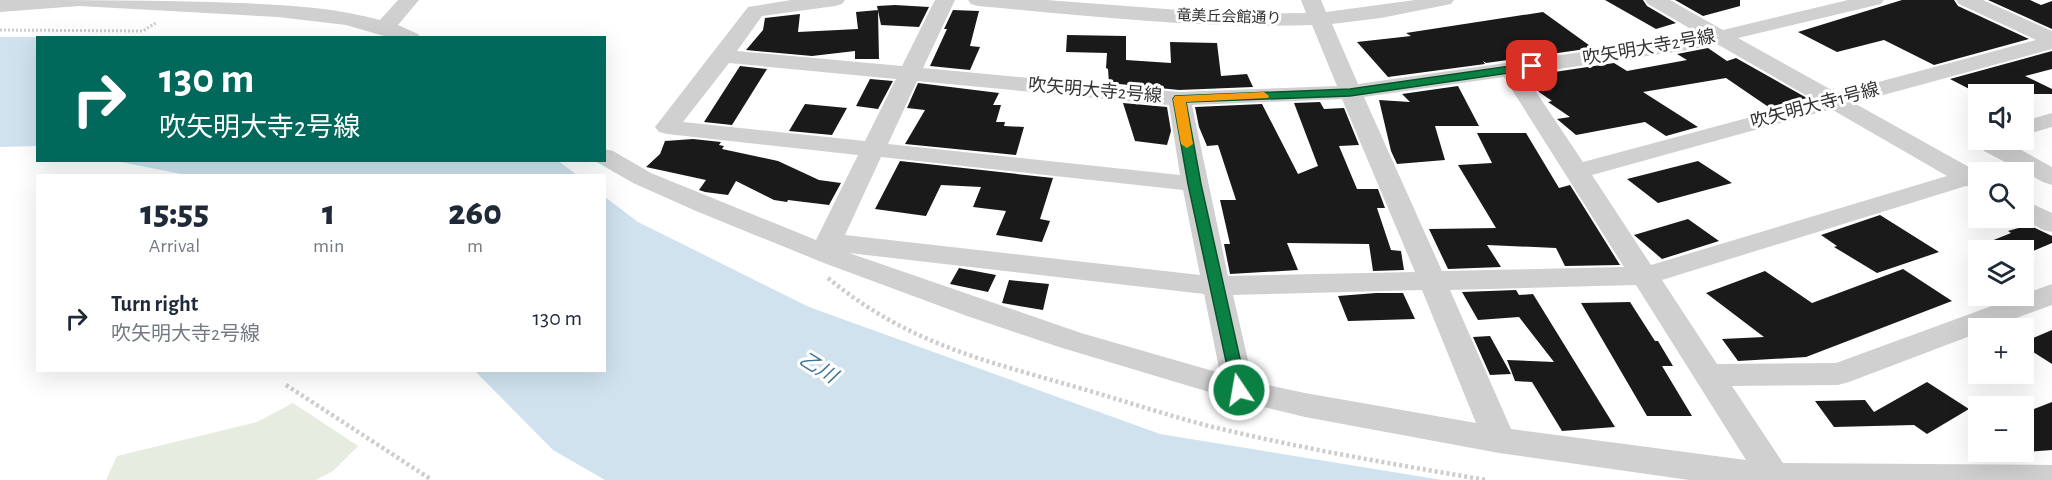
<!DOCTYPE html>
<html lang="en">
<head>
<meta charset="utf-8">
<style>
	:root { --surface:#fff; --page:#f2f2f3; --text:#1f2937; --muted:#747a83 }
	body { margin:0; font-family:"Alegreya Sans","Noto Sans JP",sans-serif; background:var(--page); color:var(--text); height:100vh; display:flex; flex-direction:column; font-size:22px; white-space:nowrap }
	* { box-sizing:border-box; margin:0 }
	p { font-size:20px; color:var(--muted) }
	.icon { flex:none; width:33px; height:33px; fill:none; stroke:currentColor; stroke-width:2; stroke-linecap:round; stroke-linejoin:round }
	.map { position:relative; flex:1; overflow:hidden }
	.side { position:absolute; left:36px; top:174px; width:570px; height:198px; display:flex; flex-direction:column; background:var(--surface); border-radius:0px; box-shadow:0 6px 24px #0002 }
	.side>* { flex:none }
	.top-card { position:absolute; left:36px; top:36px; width:570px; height:126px; border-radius:0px; box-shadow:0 6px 24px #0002; background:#00695c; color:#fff; overflow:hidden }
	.tools { position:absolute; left:1968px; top:84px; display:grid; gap:12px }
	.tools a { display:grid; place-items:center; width:66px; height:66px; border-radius:0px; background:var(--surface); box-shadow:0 6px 24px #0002; font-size:30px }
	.pin { position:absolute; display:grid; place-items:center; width:51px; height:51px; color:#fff; margin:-26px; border-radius:12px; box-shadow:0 3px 9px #0006 }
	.me { position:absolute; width:66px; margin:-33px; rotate:348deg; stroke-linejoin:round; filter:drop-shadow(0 0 4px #0008) }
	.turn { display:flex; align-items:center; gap:21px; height:126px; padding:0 24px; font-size:27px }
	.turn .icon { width:78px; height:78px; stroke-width:2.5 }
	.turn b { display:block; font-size:42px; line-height:51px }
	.eta { display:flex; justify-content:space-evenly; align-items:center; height:102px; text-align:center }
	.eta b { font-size:36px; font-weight:800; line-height:42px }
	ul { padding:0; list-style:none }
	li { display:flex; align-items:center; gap:18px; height:84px; padding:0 24px }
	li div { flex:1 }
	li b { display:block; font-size:22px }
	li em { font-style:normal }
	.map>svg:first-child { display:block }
	.green { fill:#e6ecdf }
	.water { fill:#cfe2ee }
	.building { fill:#1a1a1a }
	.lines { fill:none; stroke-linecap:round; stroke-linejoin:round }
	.path-far1 { stroke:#cdcdcd; stroke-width:3; stroke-dasharray:2 2; stroke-linecap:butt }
	.path { stroke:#cdcdcd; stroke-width:4.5; stroke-dasharray:3 3; stroke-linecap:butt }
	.minor { fill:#d0d0d0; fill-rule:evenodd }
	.route { fill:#0b8043; stroke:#07532c; stroke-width:1.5 }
	.slow { fill:#f59e0b }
	.labels { text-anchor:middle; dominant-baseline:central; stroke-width:6; stroke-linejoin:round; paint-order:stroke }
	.far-street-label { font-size:15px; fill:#333; stroke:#fff }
	.street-label { font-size:18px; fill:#333; stroke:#fff }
	.water-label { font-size:20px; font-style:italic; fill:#3f7597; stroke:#fff }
</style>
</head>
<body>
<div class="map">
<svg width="2052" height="480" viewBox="0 0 2052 480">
	<rect width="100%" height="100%" fill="#fff"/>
	<path class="green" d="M293 403 358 446 333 471 316 480H106L117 456 257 422Z"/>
	<path class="water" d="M0 37H140L38 38 37 146 0 147Z
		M557 160 577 175 191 176 116 161Z
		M605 197 638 222 809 307 1160 434 1442 480H605L553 450 475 371 604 370Z"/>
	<path class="building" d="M1605 0H1643L1647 6 1676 23 1656 29Z
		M1675 0H1740V6L1703 16Z
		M1902 0H1954L1958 6 2029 39 1934 65 1884 40 1837 52 1798 32Z
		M1988 0H2030L2041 5 2052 1V29Z
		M895 5 929 7 919 27 881 25 877 6Z
		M878 10 879 59H855V51L812 56 746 50 763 30 765 18 800 14 798 32 858 29 856 12Z
		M953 10 979 11 970 46 980 47 970 70 930 66 947 29H944Z
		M1543 12 1593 48 1486 63 1483 61 1485 64 1388 77 1357 42 1411 36 1406 33Z
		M1067 35 1126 36V60L1171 63 1170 42 1217 43 1221 76 1247 74 1253 87 1179 90 1109 83 1108 69 1106 68 1107 53 1066 52Z
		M1708 48 1727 61 1736 58 1807 98 1770 108 1726 78 1643 92 1698 127 1666 136 1645 122 1576 135 1557 119 1570 117 1548 102 1552 101 1539 92 1528 76 1614 63 1627 71 1687 60 1677 54Z
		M2052 51V69L2025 76 2052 89V94H1979L1950 79Z
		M740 66 767 69 732 125 704 122Z
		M870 79 893 81 878 109 856 106Z
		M918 83 999 93 993 105H1001L996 122H1005L1004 126 1024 127 1016 155 905 144 925 110 907 108Z
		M1458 86 1479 126H1435L1445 160 1397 164 1391 151 1379 100 1410 102 1402 94Z
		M1320 102 1324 109 1344 108 1359 145 1339 146 1357 189H1378L1385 208H1377L1391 250 1401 251 1404 270 1373 271 1369 244 1287 243 1298 270 1230 274 1224 244H1230L1220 200H1236L1218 145 1207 146 1199 127 1195 107 1262 104 1298 174 1318 166 1294 103Z
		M1123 103 1167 107 1171 131 1167 145 1135 141Z
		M805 104 847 108 832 135 789 131Z
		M1477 133H1526L1559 188 1570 185 1620 265 1565 266 1556 248 1487 245 1501 267 1448 269 1429 229 1496 228 1458 165 1492 163Z
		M693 139 721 142 719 145 724 146 722 149 778 161 819 180 841 183 829 205 788 200 787 202 774 200 736 181 728 195 705 192 699 190 706 180 646 167 660 154 665 141Z
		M900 161 1053 178 1040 219 1050 221 1042 242 996 235 1006 211 973 207 981 187 941 185 926 216 875 209Z
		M1698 161 1732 183 1658 203 1627 179Z
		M1880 215 1939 252 1877 273 1834 247 1837 246 1821 235Z
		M1688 219 1719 241 1662 259 1634 235Z
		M2029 225 2052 236V243L2024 255V250H1969L2011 233 2008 231Z
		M959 268 996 275 988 292 950 284Z
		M1903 269 1952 301 1806 357 1738 361 1722 339 1764 337 1706 293 1765 271 1812 303Z
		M1009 280 1049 284 1043 310 1002 303Z
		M1516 290 1519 295 1533 294 1615 427 1562 431 1532 382 1515 381 1507 360 1554 362 1519 317 1478 320 1462 292Z
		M1376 293H1403L1415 319 1348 321 1338 296Z
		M1630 302 1655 341H1658L1673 366H1662L1692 416H1647L1581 303Z
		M2052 330V364L2024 346V342Z
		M1490 336 1511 374 1490 375 1473 337Z
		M1927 382 1969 409 1927 434 1914 425 1834 427 1815 401 1865 400 1874 412Z
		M2052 402V450L2024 452V413Z"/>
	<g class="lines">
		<path class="path-far1" d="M0 30 143 31 157 22"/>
		<path class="path" d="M828 278C908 344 986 361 1083 389 1124 401 1164 414 1205 425 1298 448 1392 464 1486 480
			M286 385 432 480"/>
		<path class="minor" d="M0 0C80 0 159 0 239 3 286 5 334 7 380 20L398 0H419L398 25 418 34 421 38H391L346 25 278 17 79 6 0 12Z
			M791 0H845L842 4 835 6 762 16 737 51 902 66 935 0H955L923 68 1179 92 1337 86 1312 25C1200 29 1089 16 978 6L971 4 968 0H1046L1233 14 1306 13 1301 0H1321L1326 12 1415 0H1454L1451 4 1381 18 1332 24 1358 84 1701 35 1648 4 1645 0H1670L1723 30 1848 0H1884L1881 4 1738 38 1837 93 2036 40 1959 4 1956 0H1983L2052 31V49L1854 103 1978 172V189L1966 186 1662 280 1717 364 1836 363 2052 284V305L1989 328H1978V333L1849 382 1838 385 1732 386 1783 463 2052 465V480H1689L1499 453 1305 417 1239 401 1059 347 967 316 824 263 696 211 633 183 595 161 604 160V149L613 151 651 173 816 240 858 155 667 134 659 132 655 127 748 7ZM1717 44 1814 100 1583 162 1524 74 1688 50ZM729 63 896 79 865 141 683 122ZM1504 77 1624 267 1442 271 1364 97ZM917 81 1169 105 1180 175 888 144ZM1342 99 1415 272 1228 276 1192 105ZM1831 109 1947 176 1651 265 1592 175ZM881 157 1183 190 1200 275 845 235ZM849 253 1204 294 1220 373 1081 333ZM1636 285 1746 460 1511 429 1450 290ZM1422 290 1476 423 1305 393 1253 382 1233 295Z
			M2052 113V127L2024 135V121Z
			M1979 140H2003L2052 167V185L2043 182 1984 151Z
			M2024 200 2052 213V232L2043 230 2021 218H2024Z"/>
	</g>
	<path class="route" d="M1532 63 1536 64V69L1350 96 1186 102 1201 184 1247 390 1244 394H1233L1188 184 1173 99 1175 96 1350 89Z"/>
	<path class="slow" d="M1264 92 1269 96 1268 98 1186 102 1193 144 1187 148 1181 144 1173 99 1175 96Z"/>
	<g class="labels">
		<g class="far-street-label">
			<text transform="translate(1229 17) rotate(2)">竜美丘会館通り</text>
		</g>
		<g class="street-label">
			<text transform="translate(1649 48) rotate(-10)">吹矢明大寺2号線</text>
			<text transform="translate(1095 91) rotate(5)">吹矢明大寺2号線</text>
			<text transform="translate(1815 106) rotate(-15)">吹矢明大寺1号線</text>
		</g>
		<g class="water-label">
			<text transform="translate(818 368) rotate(32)">乙川</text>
		</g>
	</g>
</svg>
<div class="tools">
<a><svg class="icon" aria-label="sound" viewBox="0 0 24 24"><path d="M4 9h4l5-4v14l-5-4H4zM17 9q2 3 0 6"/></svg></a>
<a><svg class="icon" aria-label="search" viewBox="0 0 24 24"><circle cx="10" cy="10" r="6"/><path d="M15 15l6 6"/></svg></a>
<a><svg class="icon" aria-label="layers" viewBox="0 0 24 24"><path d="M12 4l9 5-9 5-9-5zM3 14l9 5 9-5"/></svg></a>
<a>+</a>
<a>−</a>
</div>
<div class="pin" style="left:1532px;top:66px;background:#d93025"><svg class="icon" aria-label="arrive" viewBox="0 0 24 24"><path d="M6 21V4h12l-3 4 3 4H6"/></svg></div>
<svg class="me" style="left:1239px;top:390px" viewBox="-20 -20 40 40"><circle r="17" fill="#0b8043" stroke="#fff" stroke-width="3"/><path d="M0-11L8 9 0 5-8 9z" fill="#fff"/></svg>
<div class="top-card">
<div class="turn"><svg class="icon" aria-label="right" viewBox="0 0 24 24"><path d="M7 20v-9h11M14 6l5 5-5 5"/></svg><div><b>130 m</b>吹矢明大寺2号線</div></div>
</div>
<section class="side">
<div class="eta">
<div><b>15:55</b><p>Arrival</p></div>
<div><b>1</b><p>min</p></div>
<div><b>260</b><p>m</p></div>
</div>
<ul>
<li><svg class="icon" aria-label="right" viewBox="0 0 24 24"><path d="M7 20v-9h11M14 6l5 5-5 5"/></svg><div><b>Turn right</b><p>吹矢明大寺2号線</p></div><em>130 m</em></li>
</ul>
</section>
</div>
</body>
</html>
